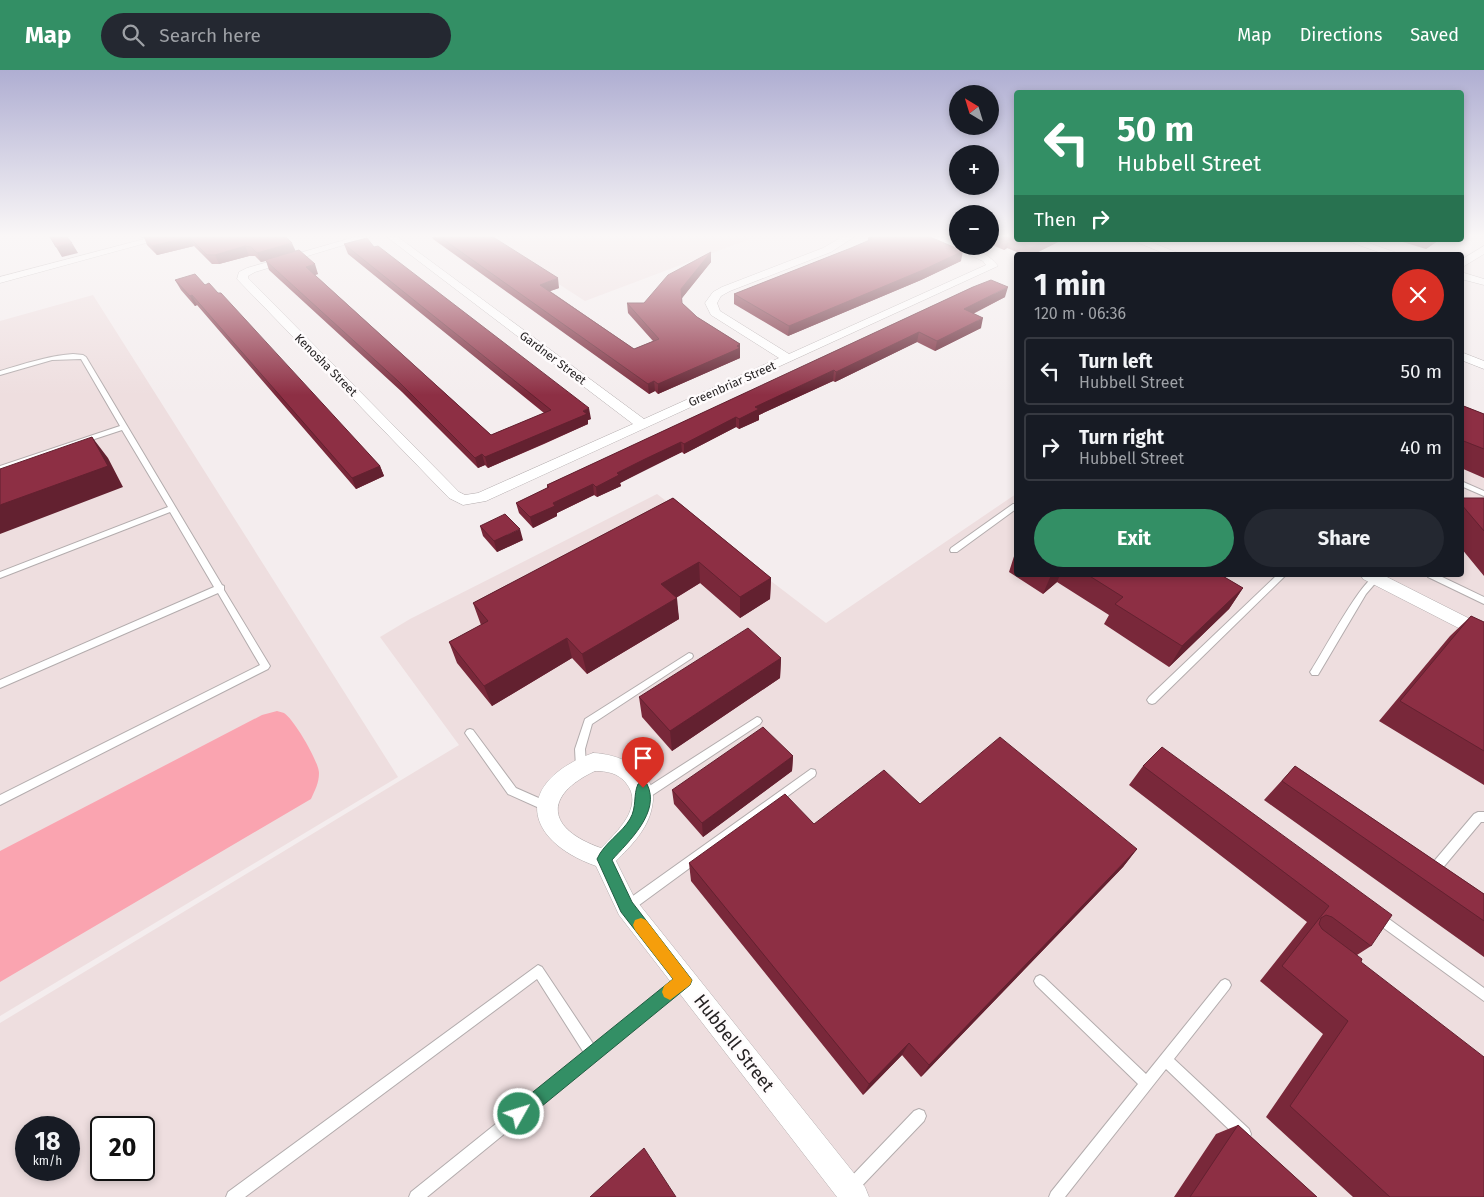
<!DOCTYPE html>
<html lang="en">
<head>
<meta charset="utf-8">
<style>
	:root { --surface:#171b24; --page:#242831; --text:#f1f3f6; --muted:#9ea1a6; --line:#363941; --accent:#338f65 }
	body { margin:0; font-family:"Fira Sans",sans-serif; background:var(--page); color:var(--text); height:100vh; display:flex; flex-direction:column; font-size:19px; white-space:nowrap }
	* { box-sizing:border-box; margin:0 }
	p { font-size:16px; color:var(--muted) }
	.icon { flex:none; width:28px; height:28px; fill:none; stroke:currentColor; stroke-width:2; stroke-linecap:round; stroke-linejoin:round }
	.map { position:relative; flex:1; overflow:hidden }
	.drawer { position:absolute; left:1014px; top:182px; width:450px; height:325px; display:flex; flex-direction:column; background:var(--surface); border-radius:5px; box-shadow:0 2px 8px #0003 }
	.drawer>* { flex:none }
	.hud { position:absolute; left:1014px; top:20px; width:450px; height:152px; border-radius:5px; box-shadow:0 2px 8px #0003; background:#338f65; color:#fff; overflow:hidden }
	.needle { width:32px; rotate:322deg }
	.fabs { position:absolute; left:949px; top:15px; display:grid; gap:10px }
	.fabs a { display:grid; place-items:center; width:50px; height:50px; border-radius:50%; background:var(--surface); box-shadow:0 2px 8px #0003; font-size:25px }
	.speed { position:absolute; left:15px; top:1046px; display:flex; gap:10px; font-size:25px; font-weight:700; text-align:center }
	.speed>* { display:grid; place-content:center; width:65px; height:65px; border-radius:50%; background:var(--surface); box-shadow:0 2px 8px #0003; line-height:1 }
	.speed small { font-size:12px; font-weight:400 }
	.speed .limit { border:2px solid #111; border-radius:8px; background:#fff; color:#111 }
	.pin { position:absolute; display:grid; place-items:center; width:42px; height:42px; color:#fff; margin:-51px -21px; border-radius:50% 50% 50% 0; rotate:-45deg; box-shadow:0 0 5px #0007 }
	.pin .icon { rotate:45deg }
	.me { position:absolute; width:55px; margin:-28px; rotate:51deg; stroke-linejoin:round; filter:drop-shadow(0 0 4px #0008) }
	.turn { display:flex; align-items:center; gap:18px; height:105px; padding:0 20px; font-size:22px }
	.turn .icon { width:65px; height:65px; stroke-width:2.5 }
	.turn b { display:block; font-size:35px; line-height:42px }
	.then { display:flex; align-items:center; height:48px; padding:0 20px; background:#0003; gap:10px; font-size:19px }
	.round { display:grid; place-items:center; flex:none; width:52px; height:52px; border-radius:26px; background:var(--page) }
	.summary { display:flex; align-items:center; justify-content:space-between; height:85px; padding:0 20px }
	h1 { font-size:30px; font-weight:700; line-height:38px }
	.button { display:flex; gap:10px; margin-top:auto; padding:10px 20px }
	.button a { flex:1; height:58px; border-radius:30px; background:var(--accent); color:#fff; font-size:20px; font-weight:700; line-height:58px; text-align:center }
	.button a+a { background:var(--page); color:var(--text) }
	ul { padding:0; list-style:none }
	li { display:flex; align-items:center; gap:15px; height:68px; margin:0 10px 8px; padding:0 10px; border:2px solid var(--line); border-radius:5px }
	li div { flex:1 }
	li b { display:block; font-size:19px }
	li em { font-style:normal }
	header { display:flex; align-items:center; gap:30px; box-sizing:border-box; height:70px; padding:0 25px; background:var(--accent); color:#fff }
	header strong { font-size:24px }
	nav { display:flex; gap:28px; margin-inline-start:auto; font-size:18px }
	.search { width:350px; height:45px; background:var(--page); display:flex; align-items:center; gap:12px; box-sizing:border-box; padding:0 18px; border-radius:28px; color:var(--muted); font-size:19px }
	.map>svg:first-child { display:block }
	.built { fill:#eededf; fill-rule:evenodd }
	.water { fill:#faa4b0 }
	.lines { fill:none; stroke-linecap:round; stroke-linejoin:round }
	.service-casing { stroke:#b3acad; stroke-width:2 }
	.minor-casing { stroke:#b3acad; stroke-width:1 }
	.service { fill:#fff; fill-rule:evenodd }
	.minor { fill:#fff; fill-rule:evenodd }
	.wall { fill:#79283a }
	.shaded-wall { fill:#632130 }
	.building { fill:#8d2f44; stroke:#632130 }
	.route { fill:#338f65; stroke:#215d42 }
	.slow { fill:#f59e0b }
	.labels { text-anchor:middle; dominant-baseline:central; stroke-width:5; stroke-linejoin:round; paint-order:stroke }
	.far-street-label { font-size:12px; fill:#262324; stroke:#fefbfc }
	.near-street-label { font-size:18px; fill:#262324; stroke:#fefbfc }
</style>
</head>
<body>
<header>
<strong>Map</strong>
<div class="search"><svg class="icon" aria-label="search" viewBox="0 0 24 24"><circle cx="10" cy="10" r="6"/><path d="M15 15l6 6"/></svg>Search here</div>
<nav><a>Map</a><a>Directions</a><a>Saved</a></nav>
</header>
<div class="map">
<svg width="1484" height="1127" viewBox="0 0 1484 1127">
	<rect width="100%" height="100%" fill="#f4edee"/>
	<path class="built" d="M486 167H755L585 231Z
		M93 225 398 707 0 946V251Z
		M1461 336 1484 345V1127H0V953L459 675 380 567 410 549 657 424 826 553 1016 424V505H1461ZM26 1058H69V1100H26ZM101 1058H144V1100H101Z"/>
	<path class="water" d="M277 641C279 642 282 642 284 643 294 649 319 692 319 703 319 713 315 720 311 729L0 912V781L262 645Z"/>
	<g class="lines">
		<defs>
			<path id="service" d="M73 284 83 285 86 287 222 515 224 516V520L270 596 268 599 0 735V725L260 595 218 523 0 618V610L214 517 170 442 0 508V502L168 437 122 360 0 400V396L120 356 81 289 52 290 0 305V301C24 294 47 286 73 284Z
				M1461 411 1484 421V426L1461 416Z
				M1013 434H1016V439L957 482H951L950 480 951 478Z
				M1277 505H1286L1155 633 1152 634 1149 633 1147 630 1149 627Z
				M1427 505H1438L1484 527V534L1428 507Z
				M1375 506 1379 509 1366 524 1318 605H1312L1310 602 1312 599C1323 582 1360 513 1375 506Z
				M689 583 692 584 693 586 692 588 592 654 585 679 586 697 585 700 581 701 577 700 576 697 575 679 585 649Z
				M757 647 760 648 762 651 760 654 648 728 644 730 640 728 639 725 640 722Z
				M470 659 473 660 516 718 550 733 551 736 550 739 546 741 508 724 467 666 465 663 467 660Z
				M811 699 815 700 816 703 815 706 631 841 627 843 623 841 621 837 623 833Z
				M1478 742H1484V752H1481L1441 800 1440 806 1436 807 1432 806 1429 800 1430 796 1474 744Z
				M1378 841 1484 918V931L1374 851 1372 847 1374 843Z
				M538 895 542 897 594 975 680 906 684 904 688 906 690 910 688 914 427 1127H409L411 1122 584 983 537 909 245 1127H226L228 1122Z
				M1040 905 1044 907 1146 1004 1221 911 1225 909 1229 911 1231 915 1229 919 1174 989 1249 1059 1251 1064 1249 1069 1244 1071 1239 1069 1166 999 1065 1127H1049L1051 1122 1138 1014 1036 915 1034 911 1036 907Z
				M919 1039 924 1041 926 1046 924 1051 856 1122 851 1124 846 1122 844 1117 846 1112 914 1041Z"/>
			<path id="minor" d="M152 167H168L0 213V207Z
				M355 167H370L255 202 248 206V208L459 422 465 425 478 423 633 354 387 167H398L644 349 779 288 711 245 705 233 713 222 722 217 823 178 842 167H854L831 182 730 221 721 226 717 233 720 241 789 284 986 195 983 191 929 167H942L958 173V176C972 176 989 184 998 196L486 431 463 435 449 428 237 209 239 202 247 198Z
				M1132 170H1146L1183 185H1168Z
				M1345 170H1360L1403 185H1387Z
				M1484 176V184L1461 198V190Z
				M1461 202 1484 209V215L1461 209Z
				M1461 282 1484 291V299L1461 290Z
				M1361 505H1383L1484 556V571L1363 509Z
				M593 683C622 684 660 702 652 737 648 759 631 776 616 791L635 829 865 1117 869 1127H837L619 845 596 796C522 770 514 712 593 683ZM595 701C607 701 618 703 626 713 645 736 617 762 601 778 547 759 542 726 595 701Z"/>
		</defs>
		<use href="#service" class="service-casing"/>
		<use href="#minor" class="minor-casing"/>
		<use href="#service" class="service"/>
		<use href="#minor" class="minor"/>
	</g>
	<path class="wall" d="M141 167H286L295 181 318 204 315 205 491 365 544 343 348 184 344 174 374 177 591 349 588 350V354L544 374 488 398 485 395 478 398 402 322 269 200 266 191 261 192 255 186H249L219 194H212L194 176 157 185 147 175 144 167 142 168Z
		M432 167H493L559 218 550 221 634 279 653 271 628 243 627 233H644L711 182V192L682 228V233L697 247 740 274V288L658 324 655 321 649 324 433 169Z
		M990 167H1016V170H1062L1032 185H1024L1007 178 1004 180 990 174Z
		M868 168 961 191 921 210 788 266 734 234V224L851 178 868 171Z
		M1396 170H1439L1426 179Z
		M175 210 205 215 380 396 384 406 356 419 197 235 195 236 181 220Z
		M973 217 1005 227 973 244 981 258 935 281 917 272 835 312 833 311 759 345V350L739 359 736 357 684 384 682 382 646 399 620 413 621 416 597 427 594 425 557 443V446L533 458 519 443 516 433 547 418V415Z
		M1461 335 1484 344V408L1461 398Z
		M673 428 771 508 770 529 740 548 700 513 676 528 679 549 587 604 572 588 492 636 457 593 449 572 481 555 473 533Z
		M1461 428H1484V506L1461 478Z
		M480 456 523 470 497 482 483 466Z
		M1016 480V505H1221L1243 518 1229 539 1169 597 1104 554 1109 545 1057 512 1043 524 1009 502Z
		M1471 546 1484 552V715L1379 651 1450 566Z
		M781 588 780 608 672 681 642 647 639 627Z
		M1162 677 1371 876 1357 885 1484 1127H1353L1266 1047 1323 964 1260 911 1307 852 1129 715 1143 696Z
		M793 686 792 701 703 767 674 734 672 720Z
		M1295 696 1484 824V887L1264 730Z
		M920 734 1137 779 1123 797 921 1007 902 985 863 1025 691 811 689 793 814 754Z
		M1238 1055 1317 1127H1174L1216 1064Z"/>
	<path class="shaded-wall" d="M189 167 194 176 157 185 152 176Z
		M1009 169 1007 178 1004 180 1006 171Z
		M1047 170H1062L1032 185H1029L1031 178Z
		M1433 170H1439L1426 179 1432 171Z
		M72 173 78 183 62 187 56 177Z
		M292 173 296 182 261 192 257 183Z
		M245 176 249 186 219 194 215 185Z
		M963 181 961 191 921 210 788 266 789 256Z
		M711 182V192L682 228 681 219Z
		M315 194 318 204 310 206 306 197Z
		M558 208 559 218 542 224 540 215Z
		M1008 217 1005 227 962 249 964 239Z
		M192 225 197 235 195 236 190 226Z
		M983 248 981 258 935 281 937 271Z
		M919 262 917 272 835 312 836 302Z
		M740 274V288L658 324V314Z
		M834 300 833 311 759 345V350L739 359V349L755 337Z
		M654 311 655 321 649 324 648 314Z
		M589 338 591 349 588 350V354L488 398 485 387Z
		M736 347V357L684 384V374Z
		M92 367 108 388 123 417 0 464V435Z
		M681 372 682 382 620 413 621 416 597 427 596 417 617 403 645 389Z
		M482 384 485 395 478 398 475 388Z
		M380 396 384 406 356 419 352 408Z
		M593 414 594 425 557 443V446L533 458 530 447 553 433Z
		M520 459 523 470 497 482 494 471Z
		M699 492 700 513 664 535 661 514Z
		M1051 505H1060L1057 512 1043 524Z
		M771 508 770 529 740 548V527Z
		M1243 518 1229 539 1169 597 1182 576Z
		M677 528 679 549 587 604 582 584Z
		M567 568 572 588 492 636 484 616Z
		M781 588 780 608 672 681 670 661Z
		M793 686 792 701 703 767 702 753Z
		M1137 779 1123 797 921 1007 929 995Z
		M909 973 902 985 863 1025 869 1014Z"/>
	<path class="building" d="M50 167H67L72 173 56 177Z
		M144 167H286L292 173 257 183 251 177 245 176 215 185H207L189 167 152 176Z
		M440 167H493L558 208 540 215 634 279 659 269 627 233H644L668 205 711 182 681 219 682 233 697 247 740 274 737 276 740 278 658 314 654 311 648 314Z
		M871 167H930L963 181 923 200 789 256 734 224 851 178 872 169 868 168Z
		M995 167H1016V170H1047L1031 178 1009 169 1006 171Z
		M367 168 374 177 378 176 589 338 583 341 587 344 485 387 482 384 475 388 398 311 265 190 299 180 315 194 306 197 491 365 551 340 344 174Z
		M195 204 205 215 209 213 218 223H221L380 396 352 408 192 225 190 226 175 210Z
		M991 210 1008 217 964 239 983 248 937 271 919 262 836 302 834 300 755 337 759 339 739 349 736 347 684 374 681 372 645 389 617 403 619 405 596 417 593 414 553 433 555 436 530 447 516 433 549 417 547 415 973 217Z
		M1461 335 1484 344V379L1461 370Z
		M92 367 108 396 0 435V399Z
		M673 428 771 508 740 527 699 492 661 514 677 528 582 584 567 568 484 616 449 572 488 551 473 533Z
		M1461 428H1484V461L1461 434Z
		M505 444 520 459 494 471 480 456Z
		M1088 505H1221L1243 518 1182 576 1115 534 1123 527Z
		M1471 546 1484 552V681L1400 631Z
		M748 558 781 588 670 661 639 627Z
		M763 657 793 686 702 753 672 720Z
		M1000 667 1137 779 929 995 909 973 869 1014 689 793 785 724 814 754 884 700 920 734Z
		M1162 677 1392 845 1371 876 1332 847 1326 845 1321 848 1319 854 1322 859 1362 889 1361 892 1484 987V1127H1390L1290 1036 1348 951 1282 896 1329 836 1143 696Z
		M1295 696 1484 824V851L1282 711Z
		M1238 1055 1317 1127H1190Z
		M644 1078 676 1127H590Z"/>
	<linearGradient id="sky" x2="0" y2="1"><stop stop-color="#afaed2"/><stop offset="0.51" stop-color="#faf7f7"/><stop offset="1" stop-color="#faf7f7" stop-opacity="0"/></linearGradient>
	<rect width="1484" height="325" fill="url(#sky)"/>
	<path class="route" d="M643 712 647 714C661 742 629 771 612 790L632 832 692 910 690 915 525 1050 519 1052 513 1050 510 1044 513 1038 673 909 621 842 597 789C604 773 622 763 630 749 637 737 633 725 638 714Z"/>
	<path class="slow" d="M641 848 646 850 692 910 690 915 670 930 664 927 662 922 664 916 673 909 635 860 633 855 635 850Z"/>
	<g class="labels">
		<g class="far-street-label">
			<text transform="translate(553 288) rotate(37)">Gardner Street</text>
			<text transform="translate(326 295) rotate(45)">Kenosha Street</text>
			<text transform="translate(732 314) rotate(-24)">Greenbriar Street</text>
		</g>
		<g class="near-street-label">
			<text transform="translate(734 973) rotate(52)">Hubbell Street</text>
		</g>
	</g>
</svg>
<div class="fabs">
<a><svg class="needle" viewBox="-14 -14 28 28"><path d="M0-13l5 13h-10z" fill="#e53935"/><path d="M0 13l5-13h-10z" fill="#9ea1a6"/></svg></a>
<a>+</a>
<a>−</a>
</div>
<div class="speed"><div>18<small>km/h</small></div><div class="limit">20</div></div>
<div class="pin" style="left:643px;top:718px;background:#d93025"><svg class="icon" aria-label="arrive" viewBox="0 0 24 24"><path d="M6 21V4h12l-3 4 3 4H6"/></svg></div>
<svg class="me" style="left:519px;top:1044px" viewBox="-20 -20 40 40"><circle r="17" fill="#338f65" stroke="#fff" stroke-width="3"/><path d="M0-11L8 9 0 5-8 9z" fill="#fff"/></svg>
<div class="hud">
<div class="turn"><svg class="icon" aria-label="left" viewBox="0 0 24 24"><path d="M17 20v-9H6M10 6l-5 5 5 5"/></svg><div><b>50 m</b>Hubbell Street</div></div>
<div class="then">Then<svg class="icon" aria-label="right" viewBox="0 0 24 24"><path d="M7 20v-9h11M14 6l5 5-5 5"/></svg></div>
</div>
<section class="drawer">
<div class="summary"><div><h1>1 min</h1><p>120 m · 06:36</p></div><a class="round" style="background:#d93025;color:#fff"><svg class="icon" aria-label="close" viewBox="0 0 24 24"><path d="M6 6l12 12M18 6L6 18"/></svg></a></div>
<ul>
<li><svg class="icon" aria-label="left" viewBox="0 0 24 24"><path d="M17 20v-9H6M10 6l-5 5 5 5"/></svg><div><b>Turn left</b><p>Hubbell Street</p></div><em>50 m</em></li>
<li><svg class="icon" aria-label="right" viewBox="0 0 24 24"><path d="M7 20v-9h11M14 6l5 5-5 5"/></svg><div><b>Turn right</b><p>Hubbell Street</p></div><em>40 m</em></li>
</ul>
<div class="button"><a>Exit</a><a>Share</a></div>
</section>
</div>
</body>
</html>
